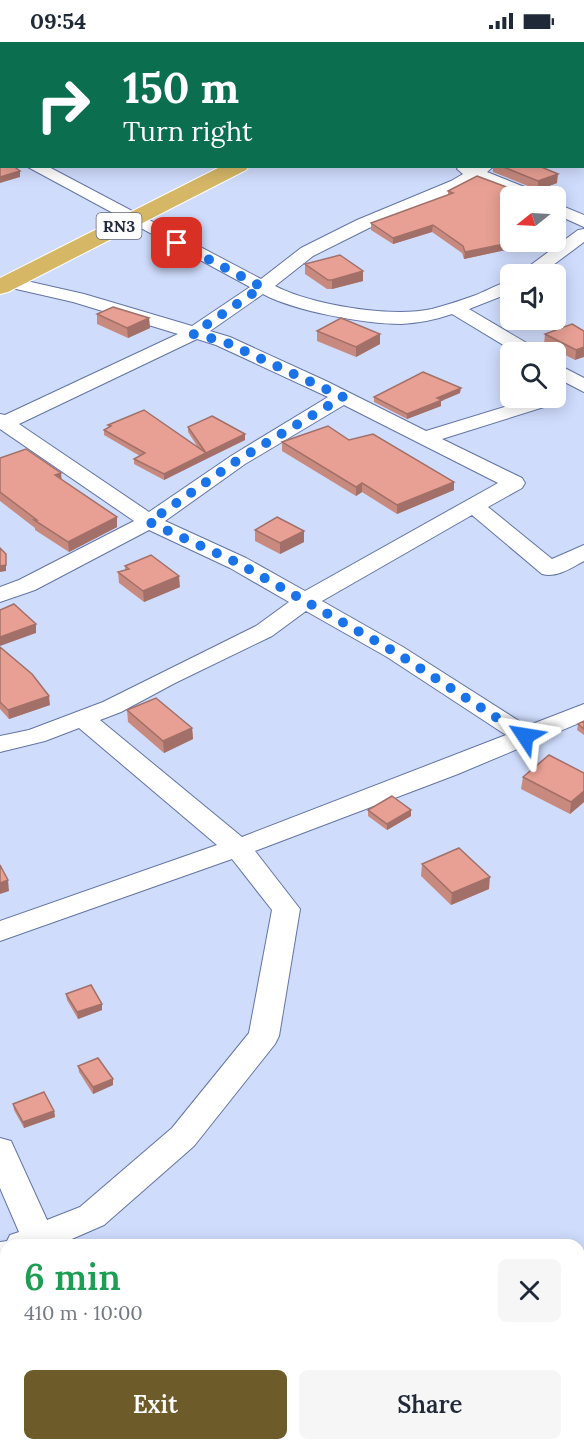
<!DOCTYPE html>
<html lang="en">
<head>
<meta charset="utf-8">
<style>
	:root { --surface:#fff; --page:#f6f6f7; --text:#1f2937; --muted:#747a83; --accent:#6e5b2a }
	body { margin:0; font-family:Lora,serif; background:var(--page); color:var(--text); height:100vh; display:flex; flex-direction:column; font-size:22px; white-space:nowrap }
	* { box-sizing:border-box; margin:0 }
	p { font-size:20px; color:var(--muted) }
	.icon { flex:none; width:33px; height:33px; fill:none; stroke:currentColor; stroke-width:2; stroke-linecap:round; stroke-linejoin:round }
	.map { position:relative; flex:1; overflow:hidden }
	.sheet { position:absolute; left:0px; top:1197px; width:585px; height:212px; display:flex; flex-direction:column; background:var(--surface); border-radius:18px 18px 0 0; box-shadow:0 3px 15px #0003 }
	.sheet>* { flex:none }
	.guide { position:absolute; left:0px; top:0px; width:585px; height:126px; box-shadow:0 3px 15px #0003; background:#0b6e4f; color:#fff; overflow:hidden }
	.needle { width:39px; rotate:252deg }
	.tools { position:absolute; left:500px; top:144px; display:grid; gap:12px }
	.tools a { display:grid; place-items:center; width:66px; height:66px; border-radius:9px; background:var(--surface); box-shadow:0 3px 15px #0003; font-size:30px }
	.pin { position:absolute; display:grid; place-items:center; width:51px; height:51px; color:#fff; margin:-26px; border-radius:12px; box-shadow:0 3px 9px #0006 }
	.me { position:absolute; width:66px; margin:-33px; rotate:303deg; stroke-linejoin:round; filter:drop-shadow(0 0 4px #0008) }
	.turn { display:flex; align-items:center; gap:21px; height:126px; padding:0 24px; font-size:27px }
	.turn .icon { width:78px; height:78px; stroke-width:2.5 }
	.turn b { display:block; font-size:42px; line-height:51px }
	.round { display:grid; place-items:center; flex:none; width:63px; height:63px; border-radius:9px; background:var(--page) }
	.head { display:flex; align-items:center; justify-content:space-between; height:102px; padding:0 24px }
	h1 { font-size:36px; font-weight:600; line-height:45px; color:#1e9e55 }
	.primary-button { display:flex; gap:12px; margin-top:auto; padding:12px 24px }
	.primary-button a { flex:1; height:69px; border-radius:9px; background:var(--accent); color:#fff; font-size:24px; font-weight:600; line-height:69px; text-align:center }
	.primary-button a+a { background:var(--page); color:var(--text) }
	.status { display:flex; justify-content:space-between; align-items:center; height:42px; padding:0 30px; background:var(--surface); direction:ltr }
	.status svg { height:16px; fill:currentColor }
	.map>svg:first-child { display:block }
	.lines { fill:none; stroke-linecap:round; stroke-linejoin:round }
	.minor-casing { stroke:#6374a4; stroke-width:2 }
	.highway-casing { stroke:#fff; stroke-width:2 }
	.minor { fill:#fff; fill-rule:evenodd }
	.highway { fill:#d5b766; fill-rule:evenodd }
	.wall { fill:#c88a7f }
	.shaded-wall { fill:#a27068 }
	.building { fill:#e8a094; stroke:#a27068; stroke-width:1.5 }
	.route { stroke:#1a73e8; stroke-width:10; stroke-dasharray:0 18 }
	.labels { text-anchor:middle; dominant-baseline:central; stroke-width:6; stroke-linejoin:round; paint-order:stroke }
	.shield { fill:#fdfdfd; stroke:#646977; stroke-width:1.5 }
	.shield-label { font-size:16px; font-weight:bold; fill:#232a3e }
</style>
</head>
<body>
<div class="status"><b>09:54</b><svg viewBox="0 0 49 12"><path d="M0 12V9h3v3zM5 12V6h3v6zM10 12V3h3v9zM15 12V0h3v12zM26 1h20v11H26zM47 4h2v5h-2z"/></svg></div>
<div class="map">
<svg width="584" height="1408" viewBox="0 0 584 1408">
	<rect width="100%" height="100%" fill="#cfdcfc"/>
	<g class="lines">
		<defs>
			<path id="minor" d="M61 0H84L60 2Z
				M223 0H239L222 2Z
				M0 11H2V19H0Z
				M2 88V98L0 99V89Z
				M26 124H47L261 237 301 206 357 178 451 139 463 132 457 127 459 124H494L487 130 537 150 539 154H518L476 138 463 147 369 186 313 214 275 244C312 263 391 276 432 267 447 263 462 258 476 253 488 248 498 242 510 239V251L469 267 535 306 537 310H515L452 272C435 278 418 281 401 282 365 282 294 269 263 252L210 289 230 295 326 339 426 389 534 356H555V351L560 352 563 356 560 360 442 397 522 436 525 441 522 446 488 465 552 517 584 503V519C571 526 557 536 542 532L472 473 322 559 403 605 527 684 584 662V679L458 732 255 809 300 867 279 994 275 1002 194 1104 104 1183 58 1203H6V1227L0 1229V1200L7 1199 10 1193 19 1190 0 1146V1096L11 1099 47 1178 80 1165 172 1086 249 991 272 868 232 817 0 899V879L217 803 79 686 45 699 0 710V694L29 688 103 660 256 584 289 560 230 526 149 488 35 548 0 560V545L19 538 134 479 0 387V372L5 373 178 292 73 260 3 244 0 240 3 236 9 235 84 252 192 284 250 245ZM197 297 216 303 328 355 231 414 149 470 19 382ZM344 363 498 441 305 549 246 516 165 479 245 422ZM306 569 387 615 506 693 242 795 100 678 121 670 175 641 272 594Z
				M555 161 584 173V185L555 172Z
				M584 187V200L541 232H521L524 228 578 188Z
				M555 321 584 336V350L555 335Z
				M98 1402H134L136 1408H100Z"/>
			<path id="highway" d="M475 0H495L474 2Z
				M222 124H249L246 128 8 250 0 252V236Z"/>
		</defs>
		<use href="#minor" class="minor-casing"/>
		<use href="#highway" class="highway-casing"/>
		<use href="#minor" class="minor"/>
		<use href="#highway" class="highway"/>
	</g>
	<path class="wall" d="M493 124H539L557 141 538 148 493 130Z
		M477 134 510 200H531H529V203L464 217 462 211 432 190 393 202 371 188V181L448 153V149Z
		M305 222 363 239 332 247H327L305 232Z
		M97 272 149 276 150 286 128 296 97 282Z
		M317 289 380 302 356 315 317 299Z
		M584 289 575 318 544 302 545 292Z
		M460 351 441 359V364L407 377 374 360V355Z
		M108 383 199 407 188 390V385L245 392V398L164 438 134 422V417L140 414 104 393V388L109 386Z
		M349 398 454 448 397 472 362 450 356 454 282 409V400Z
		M0 416 61 438 117 475V485L69 510 35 488V486L0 459Z
		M255 488 304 489V500L280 512 255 499Z
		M125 524 180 545 144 560 119 541 118 530 125 528Z
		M0 605 50 663 9 677 0 667Z
		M127 668 192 686 193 697 164 711 128 680Z
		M584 679V693L577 688 578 682Z
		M584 731V760L570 772 521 747 523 735Z
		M368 768 411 774 387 788 368 774Z
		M422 822 489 847 451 863 421 834Z
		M66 952 102 968 78 977 67 958Z
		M78 1024 113 1043 93 1052 79 1030Z
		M13 1062 54 1069 55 1075 24 1086 14 1068Z"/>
	<path class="shaded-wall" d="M20 129V135L0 141V135Z
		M558 132 557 141 538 148V139Z
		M433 183 432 190 393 202V196Z
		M514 200H531H529V203L464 217 465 210Z
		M363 229V239L332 247V238Z
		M149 276 150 286 128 296 127 286Z
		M380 292V302L356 315V305Z
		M584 305V315L575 318 576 308Z
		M461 346 460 351 441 359V364L407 377V372L437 356Z
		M245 392V398L206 417V411Z
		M206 411V417L164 438V432Z
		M61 431 62 441 55 433Z
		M454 440V448L397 472V463Z
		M362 441V450L356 454V445Z
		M117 475V485L69 510 68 500Z
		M304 489V500L280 512V501Z
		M6 512V529L0 530V524Z
		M179 534 180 545 144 560 143 549Z
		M36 582V591L0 604V595Z
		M49 654 50 663 9 677 8 668Z
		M192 686 193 697 164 711 163 699Z
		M584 749V760L570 772 571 760Z
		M411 768V774L387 788V782Z
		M490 835 489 847 451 863 452 851Z
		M8 838 9 849 0 852V841Z
		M102 962V968L78 977 77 970Z
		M113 1037V1043L93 1052V1045Z
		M54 1069 55 1075 24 1086 23 1080Z
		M171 1402V1408H152Z"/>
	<path class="building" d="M0 117 2 118V124H13L20 129 0 135Z
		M501 124H539L558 132 538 139Z
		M477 134 517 149 514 150 523 154H510V200H514L465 210 463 204 433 183 393 196 371 181 453 151 448 149Z
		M340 213 363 229 332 238H328L305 222Z
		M113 265 149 276 127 286 97 272Z
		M341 276 380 292 356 305 317 289Z
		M572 282 584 289V305L576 308 545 292Z
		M423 330 461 346 437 356 442 358 407 372 374 355Z
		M144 368 206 411 164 432 134 417 145 411 104 388 111 384 108 383Z
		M212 374 245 392 206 411 188 385Z
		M328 384 349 398 373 392 454 440 397 463 362 441 356 445 282 400Z
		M26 407 61 431 55 433 117 475 68 500 34 478H37L0 450V416Z
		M277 475 304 489 280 501 255 488Z
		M0 506 6 512V523L0 524Z
		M151 513 179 534 143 549 118 530 129 527 125 524Z
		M14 562 36 582 0 595V568Z
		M0 605 32 632 49 654 8 668 0 660Z
		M156 656 192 686 163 699 127 668Z
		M584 679V687L578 682Z
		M549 713 584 731V749L571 760 523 735Z
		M392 754 411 768 387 782 368 768Z
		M459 806 490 835 452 851 422 822Z
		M0 823 8 838 0 841Z
		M91 943 102 962 77 970 66 952Z
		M98 1016 113 1037 93 1045 78 1024Z
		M44 1050 54 1069 23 1080 13 1062Z
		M136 1402H170L152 1408H128L127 1404H135Z"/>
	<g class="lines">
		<path class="route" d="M177 201 262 245 193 292 223 299 343 355 238 418 149 480 238 521 395 610 525 694"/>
	</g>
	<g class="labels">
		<rect class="shield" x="96.5" y="171" width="45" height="26" rx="4.5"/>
		<g class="shield-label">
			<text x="119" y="184">RN3</text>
		</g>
	</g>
</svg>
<div class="tools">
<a><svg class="needle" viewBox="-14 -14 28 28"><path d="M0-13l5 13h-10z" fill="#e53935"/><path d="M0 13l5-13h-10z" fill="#747a83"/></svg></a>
<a><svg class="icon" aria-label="sound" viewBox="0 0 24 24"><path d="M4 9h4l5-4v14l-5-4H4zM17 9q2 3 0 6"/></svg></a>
<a><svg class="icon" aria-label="search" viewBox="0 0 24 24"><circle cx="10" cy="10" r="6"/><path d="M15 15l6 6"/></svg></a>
</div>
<div class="pin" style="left:177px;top:201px;background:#d93025"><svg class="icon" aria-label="arrive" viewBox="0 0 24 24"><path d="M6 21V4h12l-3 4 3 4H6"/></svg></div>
<svg class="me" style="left:525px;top:694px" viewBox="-20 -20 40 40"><path d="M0-17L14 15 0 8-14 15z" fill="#1a73e8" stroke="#fff" stroke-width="4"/></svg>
<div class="guide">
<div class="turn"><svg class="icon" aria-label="right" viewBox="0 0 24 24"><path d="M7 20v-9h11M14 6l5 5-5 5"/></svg><div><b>150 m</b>Turn right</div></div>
</div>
<section class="sheet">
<div class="head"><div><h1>6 min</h1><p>410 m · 10:00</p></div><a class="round"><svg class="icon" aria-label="close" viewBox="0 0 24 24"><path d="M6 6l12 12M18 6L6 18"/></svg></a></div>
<div class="primary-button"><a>Exit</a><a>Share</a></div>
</section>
</div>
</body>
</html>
